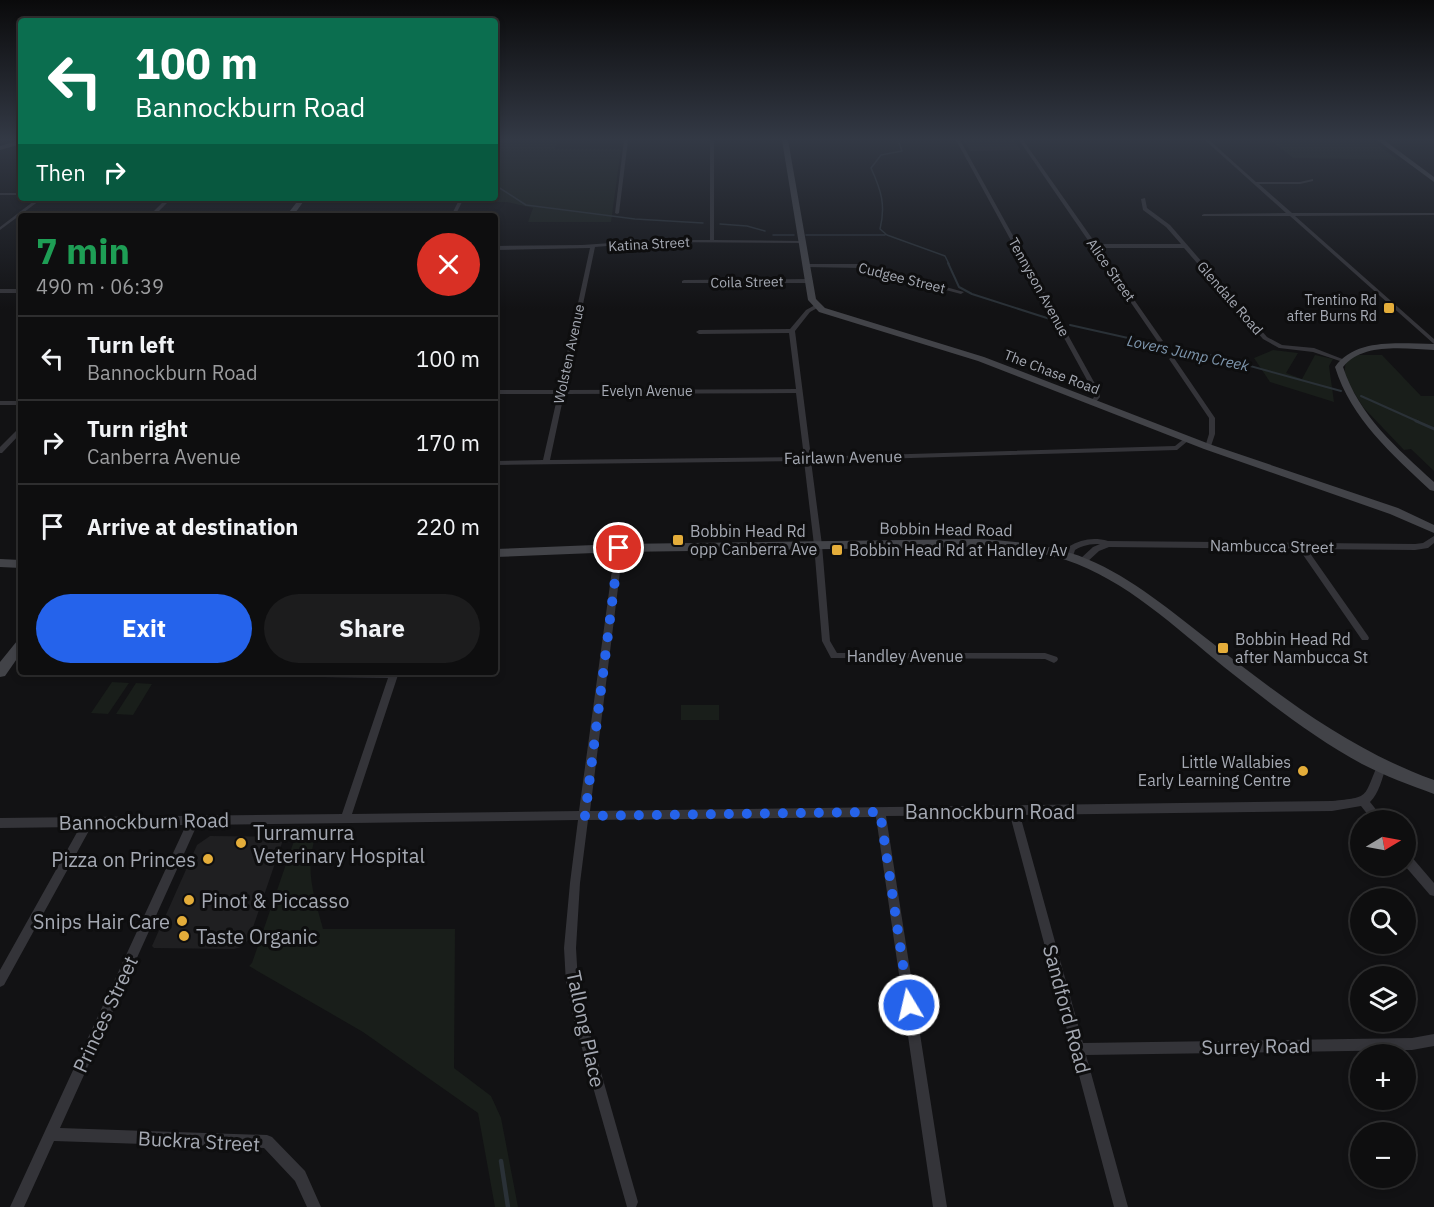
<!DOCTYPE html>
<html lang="en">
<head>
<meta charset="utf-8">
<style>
	:root { --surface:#0e0e0f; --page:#1c1c1d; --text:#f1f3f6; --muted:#9b9c9e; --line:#2e2e2f; --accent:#2563eb }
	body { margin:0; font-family:"IBM Plex Sans",sans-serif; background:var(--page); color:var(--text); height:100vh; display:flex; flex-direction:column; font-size:22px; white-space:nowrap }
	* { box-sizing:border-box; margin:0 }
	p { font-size:20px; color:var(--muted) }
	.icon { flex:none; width:33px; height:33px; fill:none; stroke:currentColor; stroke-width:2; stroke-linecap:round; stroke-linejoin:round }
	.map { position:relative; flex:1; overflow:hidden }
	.panel { position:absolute; left:18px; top:213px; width:480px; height:462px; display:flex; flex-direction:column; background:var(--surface); border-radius:6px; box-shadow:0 3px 9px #0003,0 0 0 2px var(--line) }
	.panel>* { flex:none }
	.guide { position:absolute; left:18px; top:18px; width:480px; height:183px; border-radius:6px; box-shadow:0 3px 9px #0003,0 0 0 2px var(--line); background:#0b6e4f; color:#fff; overflow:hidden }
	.needle { width:39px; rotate:80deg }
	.tools { position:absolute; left:1350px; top:810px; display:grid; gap:12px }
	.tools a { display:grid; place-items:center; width:66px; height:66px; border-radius:50%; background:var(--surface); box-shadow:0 3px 9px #0003,0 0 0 2px var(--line); font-size:30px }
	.pin { position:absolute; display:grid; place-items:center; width:51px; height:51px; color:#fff; margin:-26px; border:3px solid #fff; border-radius:50%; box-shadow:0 2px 6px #0007 }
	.me { position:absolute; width:66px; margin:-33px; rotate:351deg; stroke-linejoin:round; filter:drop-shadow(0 0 4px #0008) }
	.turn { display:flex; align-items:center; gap:21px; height:126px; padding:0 18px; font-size:27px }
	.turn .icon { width:78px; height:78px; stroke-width:2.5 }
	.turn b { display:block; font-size:42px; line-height:51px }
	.then { display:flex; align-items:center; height:57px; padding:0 18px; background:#0003; gap:12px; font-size:22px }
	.round { display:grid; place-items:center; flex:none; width:63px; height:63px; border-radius:32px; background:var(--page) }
	.head { display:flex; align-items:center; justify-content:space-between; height:102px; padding:0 18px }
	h1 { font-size:36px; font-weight:700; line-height:45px; color:#1e9e55 }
	.primary-button { display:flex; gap:12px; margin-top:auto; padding:12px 18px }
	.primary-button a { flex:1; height:69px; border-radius:36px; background:var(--accent); color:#fff; font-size:24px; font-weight:700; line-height:69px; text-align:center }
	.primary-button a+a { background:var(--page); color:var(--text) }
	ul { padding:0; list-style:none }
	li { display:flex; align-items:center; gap:18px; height:84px; padding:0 18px; border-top:2px solid var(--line) }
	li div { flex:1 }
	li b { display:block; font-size:22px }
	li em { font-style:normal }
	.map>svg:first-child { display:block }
	.built { fill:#1f1f21 }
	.green { fill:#191e1a }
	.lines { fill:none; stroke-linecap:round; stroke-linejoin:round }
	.stream-far3 { stroke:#2a3137; stroke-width:1.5 }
	.stream-far2 { stroke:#2a3137; stroke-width:2 }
	.stream-far1 { stroke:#2a3137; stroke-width:3 }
	.stream { stroke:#2a3137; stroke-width:4.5 }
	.street { fill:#343439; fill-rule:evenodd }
	.secondary { fill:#424348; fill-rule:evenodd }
	.route { stroke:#2563eb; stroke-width:10; stroke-dasharray:0 18 }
	.poi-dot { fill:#e4ad3a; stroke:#0e0e0f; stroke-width:2 }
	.labels { text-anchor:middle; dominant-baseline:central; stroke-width:6; stroke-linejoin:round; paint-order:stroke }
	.far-street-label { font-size:14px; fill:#a5a9b3; stroke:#0e0e0f }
	.far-poi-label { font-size:14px; fill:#a5a9b3; stroke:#0e0e0f; text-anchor:end }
	.far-water-label { font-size:15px; font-style:italic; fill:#7e96ad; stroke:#0e0e0f }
	.street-label { font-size:16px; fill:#a5a9b3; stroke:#0e0e0f }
	.poi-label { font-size:16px; fill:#a5a9b3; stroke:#0e0e0f; text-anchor:start }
	.near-street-label { font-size:20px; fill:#a5a9b3; stroke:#0e0e0f }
	.near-poi-label { font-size:20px; fill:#a5a9b3; stroke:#0e0e0f; text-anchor:start }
</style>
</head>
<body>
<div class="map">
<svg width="1434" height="1207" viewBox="0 0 1434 1207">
	<rect width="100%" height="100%" fill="#121214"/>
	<path class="built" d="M964 140H1014L1021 150 970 151Z
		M210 836 284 837 249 939 241 947 234 949 154 948 152 946 197 845Z"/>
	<path class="green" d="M497 140H558L555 149H621L611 222H528L533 208 507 202H468L470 198H495Z
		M1270 140H1372L1398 160 1293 158Z
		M1273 350 1298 353 1286 373 1302 379 1315 355 1333 359 1329 366 1334 402 1270 382 1254 358Z
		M1358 355H1382L1421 396H1434V471L1411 449 1404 450 1363 407 1344 376 1346 359Z
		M112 682 129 683 108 714 91 713Z
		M136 683 152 684 133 715 116 714Z
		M681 705H719V720H681Z
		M300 835H316C304 870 314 895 323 929H455L454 1068 491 1096 501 1118 518 1207H495L478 1113 363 1032 249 966 252 963 295 838Z"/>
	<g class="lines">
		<path class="stream-far3" d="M898 140 902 151 881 155 871 168C881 190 886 205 880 229L887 235 945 256 949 264
			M495 185 526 205 635 219 703 223
			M720 224 747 226 765 231
			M773 235H794
			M806 235H885"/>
		<path class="stream-far2" d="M948 263 959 287 972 294 1050 319
			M1070 325 1137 340 1170 352 1185 355H1210L1341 391
			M1361 396 1419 422"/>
		<path class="stream-far1" d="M1416 421 1434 429"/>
		<path class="stream" d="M501 1161 508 1207"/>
		<path class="street" d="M624 140H628L619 213 617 214 615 213Z
			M710 140H714V240L803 241 805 242 803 243 655 242 595 247 565 390 796 389 789 333 699 334 696 332 699 330 790 329 806 310 817 304 820 306 819 307 810 312 795 331 811 457 1175 446 1185 438H1189V440L1177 450 811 461 822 545 830 641 837 653H1045L1057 657 1058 659 1057 661 1054 663 1045 659 831 658 822 641 814 545 804 461 495 465V461L543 460 558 394H495V390H559L590 248 495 250V246L582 245 655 240H710ZM796 393 804 457 550 460 564 394Z
			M956 140H960L1099 391 1100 397 1095 403 1093 404 1090 402 1094 397 1093 391Z
			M1019 140H1023L1096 244H1181L1166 227 1143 210 1141 199 1145 198 1147 208 1170 225 1267 337 1282 345 1314 348 1345 360 1342 362 1340 361 1313 352 1279 348 1263 339 1184 248H1098L1163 341 1158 342Z
			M1205 140H1209L1256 182H1300L1313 179V181L1300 184H1259L1292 213H1434V215L1295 216 1434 339V344L1290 216H1202V215L1204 214 1286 213Z
			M0 193H21V195H0Z
			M38 198H43L0 230V227Z
			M167 198H172L154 216H149Z
			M460 198H464L455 216H451Z
			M807 264H862L964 292 961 294 862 268 805 267V265Z
			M684 280 810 279 813 281 810 283H682V281Z
			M0 289H21V293H0Z
			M1172 357 1174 358 1215 418V434L1210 449H1206L1205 447 1209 434V418L1169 359Z
			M0 401H21V405H0Z
			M21 427V433L2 453H0V447L19 428Z
			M1434 536V543L1428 548 1415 550 1307 549 1368 636 1369 638 1368 640H1362L1299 549 1109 547 1099 551 1086 563H1080L1079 561 1080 559 1093 547 1100 544C1090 544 1083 545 1075 550L1072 559H1066L1065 557 1068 547C1081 539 1094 537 1108 541L1415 544 1423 543Z
			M619 545 623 548 590 811 1332 801C1371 797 1363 798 1378 764L1381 763 1384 764 1386 767C1382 779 1379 793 1370 802L1382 817 1383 820H1372L1361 806 1332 811 1020 815 1083 1043 1412 1038 1434 1034V1046L1412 1050 1086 1055 1128 1207H1114L1010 815 886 816 947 1207H933L876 817 588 820 580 883 576 948 578 983 586 1020 638 1202 636 1207H627L574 1020 566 983 564 948 570 883 578 820 197 825 60 1128 267 1135 272 1137 305 1171 321 1207H307L295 1181 264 1148 54 1141 24 1207H10L186 825 91 827 4 985 0 987V970L80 827 0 828V818L342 814 388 678 321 677 318 676 317 672H399L352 814 579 811 615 548Z
			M1406 854 1410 855 1434 883V896L1430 895 1405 866Z"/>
		<path class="secondary" d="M21 140V144L0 150V146Z
			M782 140H788L816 299 825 308 984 357 1212 445 1398 508 1434 525V533L1390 514 1204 449 978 361 819 312 808 300Z
			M1377 140H1384L1434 177V182Z
			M300 198H306L293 216H286Z
			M1434 344V350C1406 349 1363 342 1343 367 1359 416 1397 448 1434 482V491L1430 490C1392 454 1351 419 1335 367 1356 337 1401 344 1434 344Z
			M976 539C1014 541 1052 544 1087 559 1133 578 1172 612 1211 642 1281 697 1350 750 1434 780V794C1410 785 1385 776 1362 764 1313 737 1268 702 1224 667 1176 628 1126 580 1066 560 1037 550 1006 549 976 547L619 552 495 557V549L619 544Z
			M0 559 21 560V568L0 567Z
			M21 639V653L5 676 0 677V662L17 641Z"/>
	</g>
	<linearGradient id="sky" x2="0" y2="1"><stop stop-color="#0a0a0b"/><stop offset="0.45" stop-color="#333945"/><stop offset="1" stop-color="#333945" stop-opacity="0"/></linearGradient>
	<rect width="1434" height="309" fill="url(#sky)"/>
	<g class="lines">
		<path class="route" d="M619 548 585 816 880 812 909 1005"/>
	</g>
	<g class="poi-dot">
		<rect x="1383" y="302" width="12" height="12" rx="3"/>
		<rect x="672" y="534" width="12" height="12" rx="3"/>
		<rect x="831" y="544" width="12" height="12" rx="3"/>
		<rect x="1217" y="642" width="12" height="12" rx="3"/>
		<circle cx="1303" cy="771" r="6"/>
		<circle cx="241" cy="843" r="6"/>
		<circle cx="208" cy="859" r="6"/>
		<circle cx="189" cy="900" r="6"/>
		<circle cx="182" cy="921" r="6"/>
		<circle cx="184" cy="936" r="6"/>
	</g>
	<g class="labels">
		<g class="far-street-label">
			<text transform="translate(649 244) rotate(-3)">Katina Street</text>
			<text transform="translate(1111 270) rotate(55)">Alice Street</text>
			<text transform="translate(902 278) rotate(14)">Cudgee Street</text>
			<text transform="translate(747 282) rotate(-1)">Coila Street</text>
			<text transform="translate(1039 287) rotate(61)">Tennyson Avenue</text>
			<text transform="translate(1230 298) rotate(49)">Glendale Road</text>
			<text transform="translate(569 354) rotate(-78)">Wolsten Avenue</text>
			<text transform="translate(1052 372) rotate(21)">The Chase Road</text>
			<text x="647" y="391">Evelyn Avenue</text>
		</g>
		<g class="far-poi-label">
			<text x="1377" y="300">Trentino Rd<tspan x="1377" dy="16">after Burns Rd</tspan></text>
		</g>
		<g class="far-water-label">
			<text transform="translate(1188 353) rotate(12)">Lovers Jump Creek</text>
		</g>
		<g class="street-label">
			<text transform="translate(843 457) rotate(-1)">Fairlawn Avenue</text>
			<text transform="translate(946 529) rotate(1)">Bobbin Head Road</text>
			<text transform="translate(1272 546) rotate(1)">Nambucca Street</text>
			<text x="905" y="656">Handley Avenue</text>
		</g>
		<g class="poi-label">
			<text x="690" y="531">Bobbin Head Rd<tspan x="690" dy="18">opp Canberra Ave</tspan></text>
			<text x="849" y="550">Bobbin Head Rd at Handley Av</text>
			<text x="1235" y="639">Bobbin Head Rd<tspan x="1235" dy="18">after Nambucca St</tspan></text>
			<text x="1291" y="762" text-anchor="end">Little Wallabies<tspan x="1291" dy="18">Early Learning Centre</tspan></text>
		</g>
		<g class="near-street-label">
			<text x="990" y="811">Bannockburn Road</text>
			<text transform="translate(144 821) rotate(-1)">Bannockburn Road</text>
			<text transform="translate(1067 1009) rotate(75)">Sandford Road</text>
			<text transform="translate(105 1014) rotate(-65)">Princes Street</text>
			<text transform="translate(586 1029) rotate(78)">Tallong Place</text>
			<text transform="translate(1256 1046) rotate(-1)">Surrey Road</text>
			<text transform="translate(199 1141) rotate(3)">Buckra Street</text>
		</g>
		<g class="near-poi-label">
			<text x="253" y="832">Turramurra<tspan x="253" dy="23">Veterinary Hospital</tspan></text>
			<text x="196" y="859" text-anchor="end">Pizza on Princes</text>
			<text x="201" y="900">Pinot &amp; Piccasso</text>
			<text x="170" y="921" text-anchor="end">Snips Hair Care</text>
			<text x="196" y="936">Taste Organic</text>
		</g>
	</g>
</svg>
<div class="tools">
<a><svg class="needle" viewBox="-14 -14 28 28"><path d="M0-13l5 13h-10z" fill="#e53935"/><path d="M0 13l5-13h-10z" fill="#9b9c9e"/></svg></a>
<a><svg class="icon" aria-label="search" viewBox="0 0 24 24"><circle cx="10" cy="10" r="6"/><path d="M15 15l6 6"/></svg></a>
<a><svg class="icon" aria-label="layers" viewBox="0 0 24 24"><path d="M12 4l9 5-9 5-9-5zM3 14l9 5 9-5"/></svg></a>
<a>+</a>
<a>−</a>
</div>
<div class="pin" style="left:619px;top:548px;background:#d93025"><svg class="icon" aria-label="arrive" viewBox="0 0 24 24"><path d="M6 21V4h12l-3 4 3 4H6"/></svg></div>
<svg class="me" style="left:909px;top:1005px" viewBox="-20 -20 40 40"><circle r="17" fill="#2563eb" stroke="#fff" stroke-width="3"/><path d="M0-11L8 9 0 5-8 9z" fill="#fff"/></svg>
<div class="guide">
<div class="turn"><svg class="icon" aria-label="left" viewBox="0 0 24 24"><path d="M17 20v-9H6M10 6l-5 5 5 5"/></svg><div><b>100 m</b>Bannockburn Road</div></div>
<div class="then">Then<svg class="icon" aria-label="right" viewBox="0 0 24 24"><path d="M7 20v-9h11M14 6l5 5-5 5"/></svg></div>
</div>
<section class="panel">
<div class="head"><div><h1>7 min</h1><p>490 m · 06:39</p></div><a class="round" style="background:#d93025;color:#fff"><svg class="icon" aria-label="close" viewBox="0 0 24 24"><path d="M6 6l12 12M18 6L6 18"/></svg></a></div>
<ul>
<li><svg class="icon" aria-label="left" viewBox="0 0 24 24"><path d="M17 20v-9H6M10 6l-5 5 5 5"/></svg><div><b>Turn left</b><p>Bannockburn Road</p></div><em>100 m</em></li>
<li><svg class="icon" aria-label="right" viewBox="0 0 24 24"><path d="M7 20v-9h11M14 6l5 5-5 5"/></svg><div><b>Turn right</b><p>Canberra Avenue</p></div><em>170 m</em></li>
<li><svg class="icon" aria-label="arrive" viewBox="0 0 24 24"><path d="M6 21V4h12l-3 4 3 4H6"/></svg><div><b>Arrive at destination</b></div><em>220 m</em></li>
</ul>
<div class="primary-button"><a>Exit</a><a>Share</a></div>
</section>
</div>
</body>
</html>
